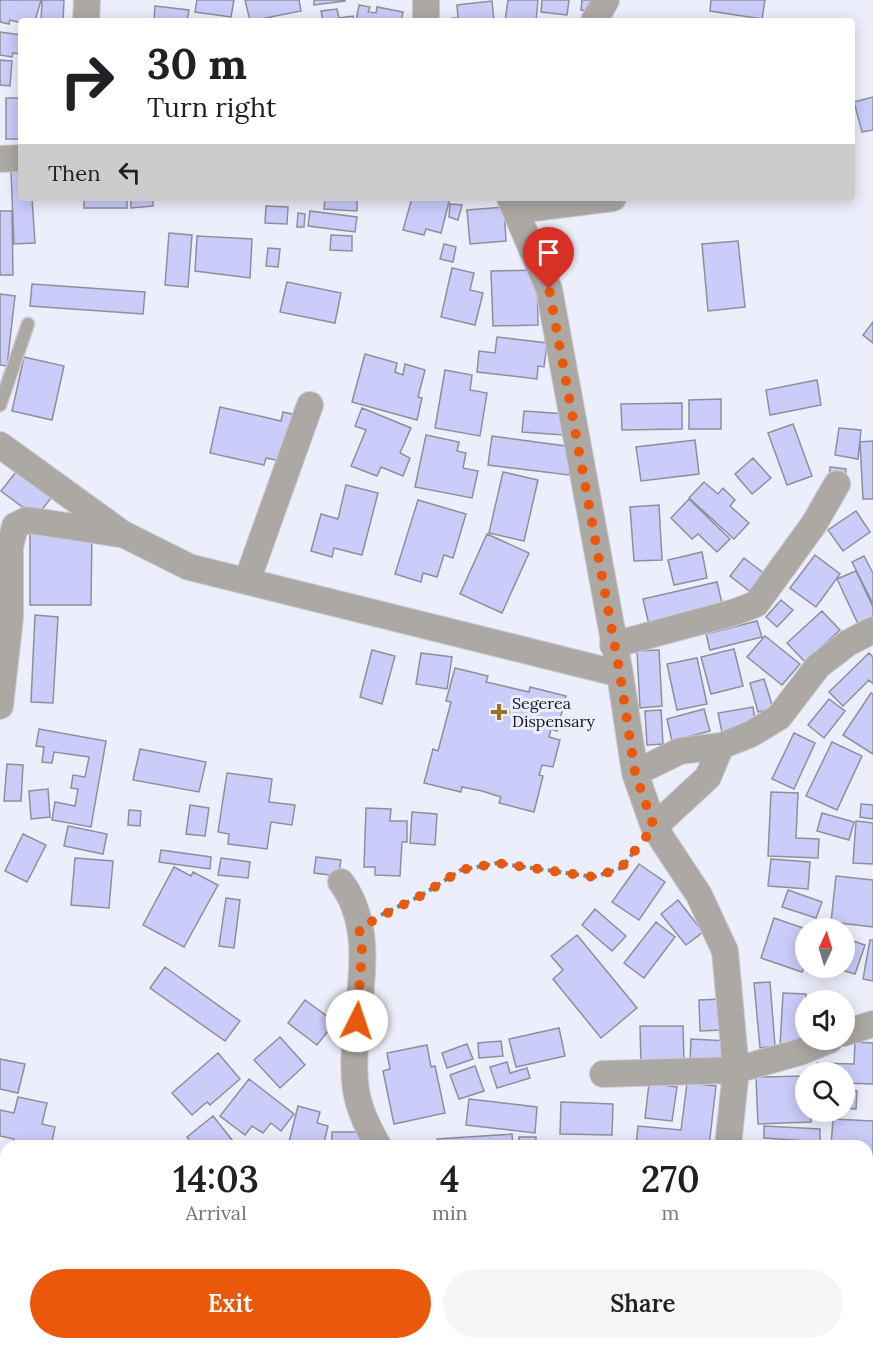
<!DOCTYPE html>
<html lang="en">
<head>
<meta charset="utf-8">
<style>
	:root { --surface:#fff; --page:#f6f6f6; --text:#202124; --muted:#757577; --accent:#ea580c }
	body { margin:0; font-family:Lora,serif; background:var(--page); color:var(--text); height:100vh; display:flex; flex-direction:column; font-size:22px; white-space:nowrap }
	* { box-sizing:border-box; margin:0 }
	p { font-size:20px; color:var(--muted) }
	.icon { flex:none; width:33px; height:33px; fill:none; stroke:currentColor; stroke-width:2; stroke-linecap:round; stroke-linejoin:round }
	.map { position:relative; flex:1; overflow:hidden }
	.panel { position:absolute; left:0px; top:1140px; width:873px; height:210px; display:flex; flex-direction:column; background:var(--surface); border-radius:18px 18px 0 0; box-shadow:0 3px 15px #0003 }
	.panel>* { flex:none }
	.banner { position:absolute; left:18px; top:18px; width:837px; height:183px; border-radius:6px; box-shadow:0 3px 15px #0003; background:#fff; color:var(--text); overflow:hidden }
	.needle { width:39px; rotate:4deg }
	.tools { position:absolute; left:795px; top:918px; display:grid; gap:12px }
	.tools a { display:grid; place-items:center; width:60px; height:60px; border-radius:50%; background:var(--surface); box-shadow:0 3px 15px #0003; font-size:30px }
	.pin { position:absolute; display:grid; place-items:center; width:51px; height:51px; color:#fff; margin:-62px -26px; border-radius:50% 50% 50% 0; rotate:-45deg; box-shadow:0 0 6px #0007 }
	.pin .icon { rotate:45deg }
	.me { position:absolute; width:66px; margin:-33px; rotate:4deg; stroke-linejoin:round; filter:drop-shadow(0 0 4px #0008) }
	.turn { display:flex; align-items:center; gap:21px; height:126px; padding:0 30px; font-size:27px }
	.turn .icon { width:78px; height:78px; stroke-width:2.5 }
	.turn b { display:block; font-size:42px; line-height:51px }
	.then { display:flex; align-items:center; height:57px; padding:0 30px; background:#0003; gap:12px; font-size:22px }
	.eta { display:flex; justify-content:space-evenly; align-items:center; height:102px; text-align:center }
	.eta b { font-size:36px; font-weight:600; line-height:42px }
	.primary-button { display:flex; gap:12px; margin-top:auto; padding:12px 30px }
	.primary-button a { flex:1; height:69px; border-radius:36px; background:var(--accent); color:#fff; font-size:24px; font-weight:600; line-height:69px; text-align:center }
	.primary-button a+a { background:var(--page); color:var(--text) }
	.map>svg:first-child { display:block }
	.building { fill:#caccfa; stroke:#8e8f9b; stroke-width:1.5 }
	.lines { fill:none; stroke-linecap:round; stroke-linejoin:round }
	.service-casing { stroke:#cacbd7; stroke-width:15 }
	.minor-casing { stroke:#cacbd7; stroke-width:28 }
	.path { stroke:#7f7f88; stroke-width:4; stroke-dasharray:4.5 4.5; stroke-linecap:butt }
	.service { stroke:#aca8a3; stroke-width:12 }
	.minor { stroke:#aca8a3; stroke-width:26 }
	.route { stroke:#ea580c; stroke-width:10; stroke-dasharray:0 18 }
	.poi-dot { fill:#a07124; stroke:#edeefb; stroke-width:2 }
	.labels { text-anchor:middle; dominant-baseline:central; stroke-width:6; stroke-linejoin:round; paint-order:stroke }
	.poi-label { font-size:16px; fill:#141419; stroke:#edeefb; text-anchor:start }
</style>
</head>
<body>
<div class="map">
<svg width="873" height="1350" viewBox="0 0 873 1350">
	<rect width="100%" height="100%" fill="#edeefb"/>
	<path class="building" d="M0 0H41L35 21 21 23 10 20 9 24 0 22Z
		M42 0H64L63 21H41Z
		M197 0H234L231 17 195 12Z
		M245 0H299L301 11 250 21Z
		M314 0H345V1L314 5Z
		M508 0H538L536 21H505Z
		M542 0H569L567 15 541 12Z
		M582 0H598L596 12 581 10Z
		M711 0H765L762 19 710 11Z
		M492 1 494 21H452V18H458L457 5Z
		M359 5 370 7 368 12 376 13 377 7 403 12 401 21H356Z
		M155 6 189 10 187 21H154Z
		M337 9 339 18 353 16 354 21H323L321 11Z
		M0 32 21 35V54L13 53 12 57 0 55Z
		M0 60 12 61 10 86 0 85Z
		M873 97V130L862 132 854 102Z
		M6 98H21V139H6Z
		M21 170V198H32L35 243 14 244 11 171Z
		M84 198H127V208H84Z
		M131 198H153V206L131 208Z
		M325 198H357V211L324 209Z
		M412 198H450L441 233 426 229 424 235 403 230Z
		M450 204 462 205 458 220 449 217Z
		M266 206 288 207 287 224 265 223Z
		M504 207 506 241 470 244 467 210Z
		M0 211H12L13 275H0Z
		M310 211 357 217 355 232 308 226Z
		M298 213 305 214 304 227H297Z
		M169 233 192 235 188 287 165 285Z
		M331 235 352 236V251L330 250Z
		M197 236 252 239 250 278 195 271Z
		M738 241 745 307 708 311 702 244Z
		M444 244 456 247 453 262 440 259Z
		M268 248 280 249 278 267 266 266Z
		M452 268 474 273 470 290 483 293 475 325 441 317Z
		M537 270 538 325 493 326 491 271Z
		M287 282 341 293 335 323 280 312Z
		M32 284 145 292 143 314 30 306Z
		M0 294 15 296 7 366 0 365Z
		M873 322V343L863 335Z
		M497 337 547 343 544 367 538 366 537 379 477 372 479 351 495 353Z
		M365 354 397 363 395 372 403 375 405 364 425 370 418 397 422 398 417 420 352 402Z
		M24 357 64 366 52 420 12 411Z
		M445 370 472 375 470 390 487 393 480 436 435 428Z
		M817 380 821 405 770 415 766 390Z
		M721 399V429H689V400Z
		M682 403V429L622 430 621 404Z
		M220 407 281 421 283 412 301 416 280 461 266 458 264 465 210 453Z
		M362 408 411 428 400 453 410 458 403 476 381 467 377 476 351 466 366 430 355 426Z
		M524 411 566 414 564 435 522 432Z
		M793 424 812 476 787 485 768 433Z
		M839 428 861 430 858 459 835 455Z
		M426 435 459 442 457 451 466 453 463 468 478 471 472 498 415 487Z
		M492 436 573 447 569 475 488 465Z
		M695 440 699 474 641 481 636 447Z
		M873 441V499H863L860 442Z
		M753 458 771 478 752 494 735 474Z
		M830 467 846 469 845 480 829 479Z
		M16 472 51 498 36 517 1 491Z
		M503 472 538 480 524 541 489 533Z
		M704 482 718 494 723 488 735 500 730 506 749 523 734 539 689 498Z
		M346 485 378 493 362 555 334 548 332 557 311 551 321 514 338 519Z
		M689 499 730 539 717 552 698 534 692 539 671 518Z
		M418 500 466 514 453 558 444 555 437 577 423 573 421 582 395 574Z
		M659 505 662 560 634 561 630 507Z
		M856 511 870 532 843 551 828 530Z
		M30 529 92 530 91 605H30Z
		M487 534 529 553 502 613 460 594Z
		M702 552 707 578 674 585 668 560Z
		M815 555 840 574 816 607 790 588Z
		M864 556 873 573V604L852 562Z
		M744 558 770 578 756 596 730 576Z
		M856 571 873 607V620L859 626 837 579Z
		M717 582 724 612 650 629 643 599Z
		M781 600 793 610 777 627 766 617Z
		M822 611 840 630 805 662 787 643Z
		M35 615 58 617 53 703 31 702Z
		M757 621 762 637 710 650 706 634Z
		M765 636 800 664 782 685 747 657Z
		M734 649 743 686 711 694 701 657Z
		M372 650 395 656 382 704 360 697Z
		M659 650 662 706 640 708 637 651Z
		M421 653 452 657 447 689 416 684Z
		M869 653 873 657V684L869 680 843 706 829 692Z
		M697 658 707 704 677 710 667 664Z
		M455 668 488 676 486 682 529 692 530 687 566 696 557 731 551 729 549 737 560 740 553 767 542 765 539 775 543 776 534 812 499 803 501 797 482 791 462 787 461 792 424 783 433 749 438 751 451 702 446 701Z
		M764 679 773 708 758 712 750 683Z
		M871 693 873 694V754L843 735Z
		M829 699 845 711 824 738 808 725Z
		M753 707 756 726 722 732 718 713Z
		M704 709 710 731 672 741 667 719Z
		M661 710 663 744 647 745 645 711Z
		M39 729 106 741 91 827 52 820 55 802 75 806 78 789 71 788 73 775 85 777 89 757 54 752 52 763 42 762 44 747 36 746Z
		M794 733 815 743 794 789 772 779Z
		M832 742 862 756 837 810 806 796Z
		M140 749 206 762 199 792 133 780Z
		M7 764 23 765 21 801H4Z
		M227 773 272 779 269 802 295 805 292 825 271 822 267 849 228 844 229 834 218 832Z
		M48 789 50 817 31 819 29 791Z
		M771 792 798 793 796 838 819 839 818 858 768 856Z
		M861 804 873 805V819L860 817Z
		M190 805 209 808 205 836 186 834Z
		M366 808 391 809 390 821H407V842H402L400 876 375 875V867H364Z
		M129 810 141 811 140 826 128 825Z
		M412 812 437 814 435 845 410 843Z
		M822 813 854 822 849 840 817 831Z
		M856 821 873 823V864L853 863Z
		M68 826 107 834 103 854 64 846Z
		M23 834 46 845 27 882 5 871Z
		M161 850 211 857 210 869 159 862Z
		M316 857 341 860 338 876 314 873Z
		M75 858 113 861 109 908 71 905Z
		M221 858 250 862 248 878 218 875Z
		M771 859 810 862 808 889 768 886Z
		M639 864 665 882 639 920 612 902Z
		M174 867 191 876 193 872 218 885 184 947 143 925Z
		M836 876 873 880V927L831 922Z
		M788 890 822 902 816 918 782 907Z
		M226 898 240 900 234 948 219 946Z
		M678 900 703 932 686 945 661 914Z
		M595 909 626 936 612 951 582 925Z
		M774 918 806 929V963L802 972 761 958Z
		M656 922 675 937 644 978 624 963Z
		M577 935 637 1008 601 1038 553 979 563 970 551 956Z
		M844 938 865 945 855 974 835 968H844Z
		M870 940H873V981L863 979Z
		M165 967 240 1021 225 1041 150 988Z
		M770 982 775 1046 760 1048 754 983Z
		M783 993 806 994 803 1047 780 1046Z
		M722 999 723 1030 700 1031 699 1000Z
		M305 1000 335 1022 317 1045 288 1023Z
		M640 1026H683L684 1062 641 1063Z
		M559 1028 565 1056 516 1067 509 1039Z
		M280 1037 305 1065 280 1088 254 1060Z
		M691 1039 727 1041 726 1063 690 1061Z
		M501 1041 503 1056 479 1058 478 1043Z
		M855 1042 873 1043V1084L844 1083V1072H817V1063L854 1064Z
		M467 1044 473 1059 447 1068 442 1053Z
		M427 1045 431 1067 435 1066 445 1113 394 1124 383 1071 390 1069 387 1053Z
		M218 1053 240 1079 210 1105 207 1102 192 1115 172 1093Z
		M0 1059 25 1064 18 1093 0 1089Z
		M507 1062 510 1073 527 1068 530 1078 497 1088 490 1067Z
		M475 1066 484 1091 459 1099 450 1075Z
		M806 1076V1112H810L811 1122 758 1124 756 1077Z
		M249 1079 294 1114 281 1131 271 1123 263 1133 252 1126 245 1135 220 1116Z
		M649 1083 677 1087 672 1121 645 1118Z
		M687 1083 716 1086 709 1146H636L638 1126 681 1130Z
		M844 1090 857 1091 856 1109 844 1108Z
		M18 1097 47 1103 42 1124 55 1127 51 1146 35 1143 34 1146H13L14 1139 0 1136V1110L14 1113Z
		M469 1099 537 1107 535 1133 466 1125Z
		M561 1102 613 1104 612 1135 560 1134Z
		M298 1106 320 1112 317 1123 328 1126 323 1146H288Z
		M213 1116 237 1146H194L187 1137Z
		M833 1119 873 1121V1182H867V1146H831Z
		M764 1126 820 1129V1142L764 1138Z
		M332 1132H365V1146H332Z
		M512 1134 513 1146H437V1139Z
		M519 1137H536V1146H519Z
		M18 1344H43L57 1349 16 1350Z
		M251 1344H282L280 1350H249Z
		M290 1344H326L324 1350H288Z
		M604 1344H632L629 1350H601Z
		M664 1344H688L689 1345 686 1350H660Z"/>
	<g class="lines">
		<defs>
			<path id="service" d="M0 405 28 324"/>
			<path id="minor" d="M86 21 87 0
				M426 21V0
				M594 21 606 0
				M0 159 21 158
				M510 198 549 289 620 674 635 773 654 827 699 895 725 951 736 1070 728 1146
				M518 210 613 198
				M0 445 123 534 189 567 620 674
				M247 581 310 405
				M613 645 735 612 756 604 814 524 837 484
				M0 706 10 618V547L15 526 27 520 119 534
				M635 773 680 751 721 746 751 734 779 717 818 666 848 643 873 630
				M654 827 708 777 721 746
				M341 882C385 941 346 1024 356 1090 359 1110 369 1129 378 1146
				M844 1033 873 1024
				M603 1074 736 1070 800 1052 830 1040
				M0 1198 6 1201
				M446 1350 447 1344
				M638 1350 642 1344"/>
		</defs>
		<use href="#service" class="service-casing"/>
		<use href="#minor" class="minor-casing"/>
		<path class="path" d="M381 915 422 895 461 870 497 863 594 877 621 868 638 847"/>
		<use href="#service" class="service"/>
		<use href="#minor" class="minor"/>
	</g>
	<g class="lines">
		<path class="route" d="M357 1021 362 950 359 928 422 895 461 870 477 867 497 863 594 877 621 868 654 827 635 773 620 674 549 289"/>
	</g>
	<path class="poi-dot" d="M496 703h6v6h6v6h-6v6h-6v-6h-6v-6h6z"/>
	<g class="labels">
		<g class="poi-label">
			<text x="512" y="703">Segerea<tspan x="512" dy="18">Dispensary</tspan></text>
		</g>
	</g>
</svg>
<div class="tools">
<a><svg class="needle" viewBox="-14 -14 28 28"><path d="M0-13l5 13h-10z" fill="#e53935"/><path d="M0 13l5-13h-10z" fill="#757577"/></svg></a>
<a><svg class="icon" aria-label="sound" viewBox="0 0 24 24"><path d="M4 9h4l5-4v14l-5-4H4zM17 9q2 3 0 6"/></svg></a>
<a><svg class="icon" aria-label="search" viewBox="0 0 24 24"><circle cx="10" cy="10" r="6"/><path d="M15 15l6 6"/></svg></a>
</div>
<div class="pin" style="left:549px;top:289px;background:#d93025"><svg class="icon" aria-label="arrive" viewBox="0 0 24 24"><path d="M6 21V4h12l-3 4 3 4H6"/></svg></div>
<svg class="me" style="left:357px;top:1021px" viewBox="-20 -20 40 40"><circle r="19" fill="#fff"/><path d="M0-13L10 11 0 6-10 11z" fill="#ea580c"/></svg>
<div class="banner">
<div class="turn"><svg class="icon" aria-label="right" viewBox="0 0 24 24"><path d="M7 20v-9h11M14 6l5 5-5 5"/></svg><div><b>30 m</b>Turn right</div></div>
<div class="then">Then<svg class="icon" aria-label="left" viewBox="0 0 24 24"><path d="M17 20v-9H6M10 6l-5 5 5 5"/></svg></div>
</div>
<section class="panel">
<div class="eta">
<div><b>14:03</b><p>Arrival</p></div>
<div><b>4</b><p>min</p></div>
<div><b>270</b><p>m</p></div>
</div>
<div class="primary-button"><a>Exit</a><a>Share</a></div>
</section>
</div>
</body>
</html>
